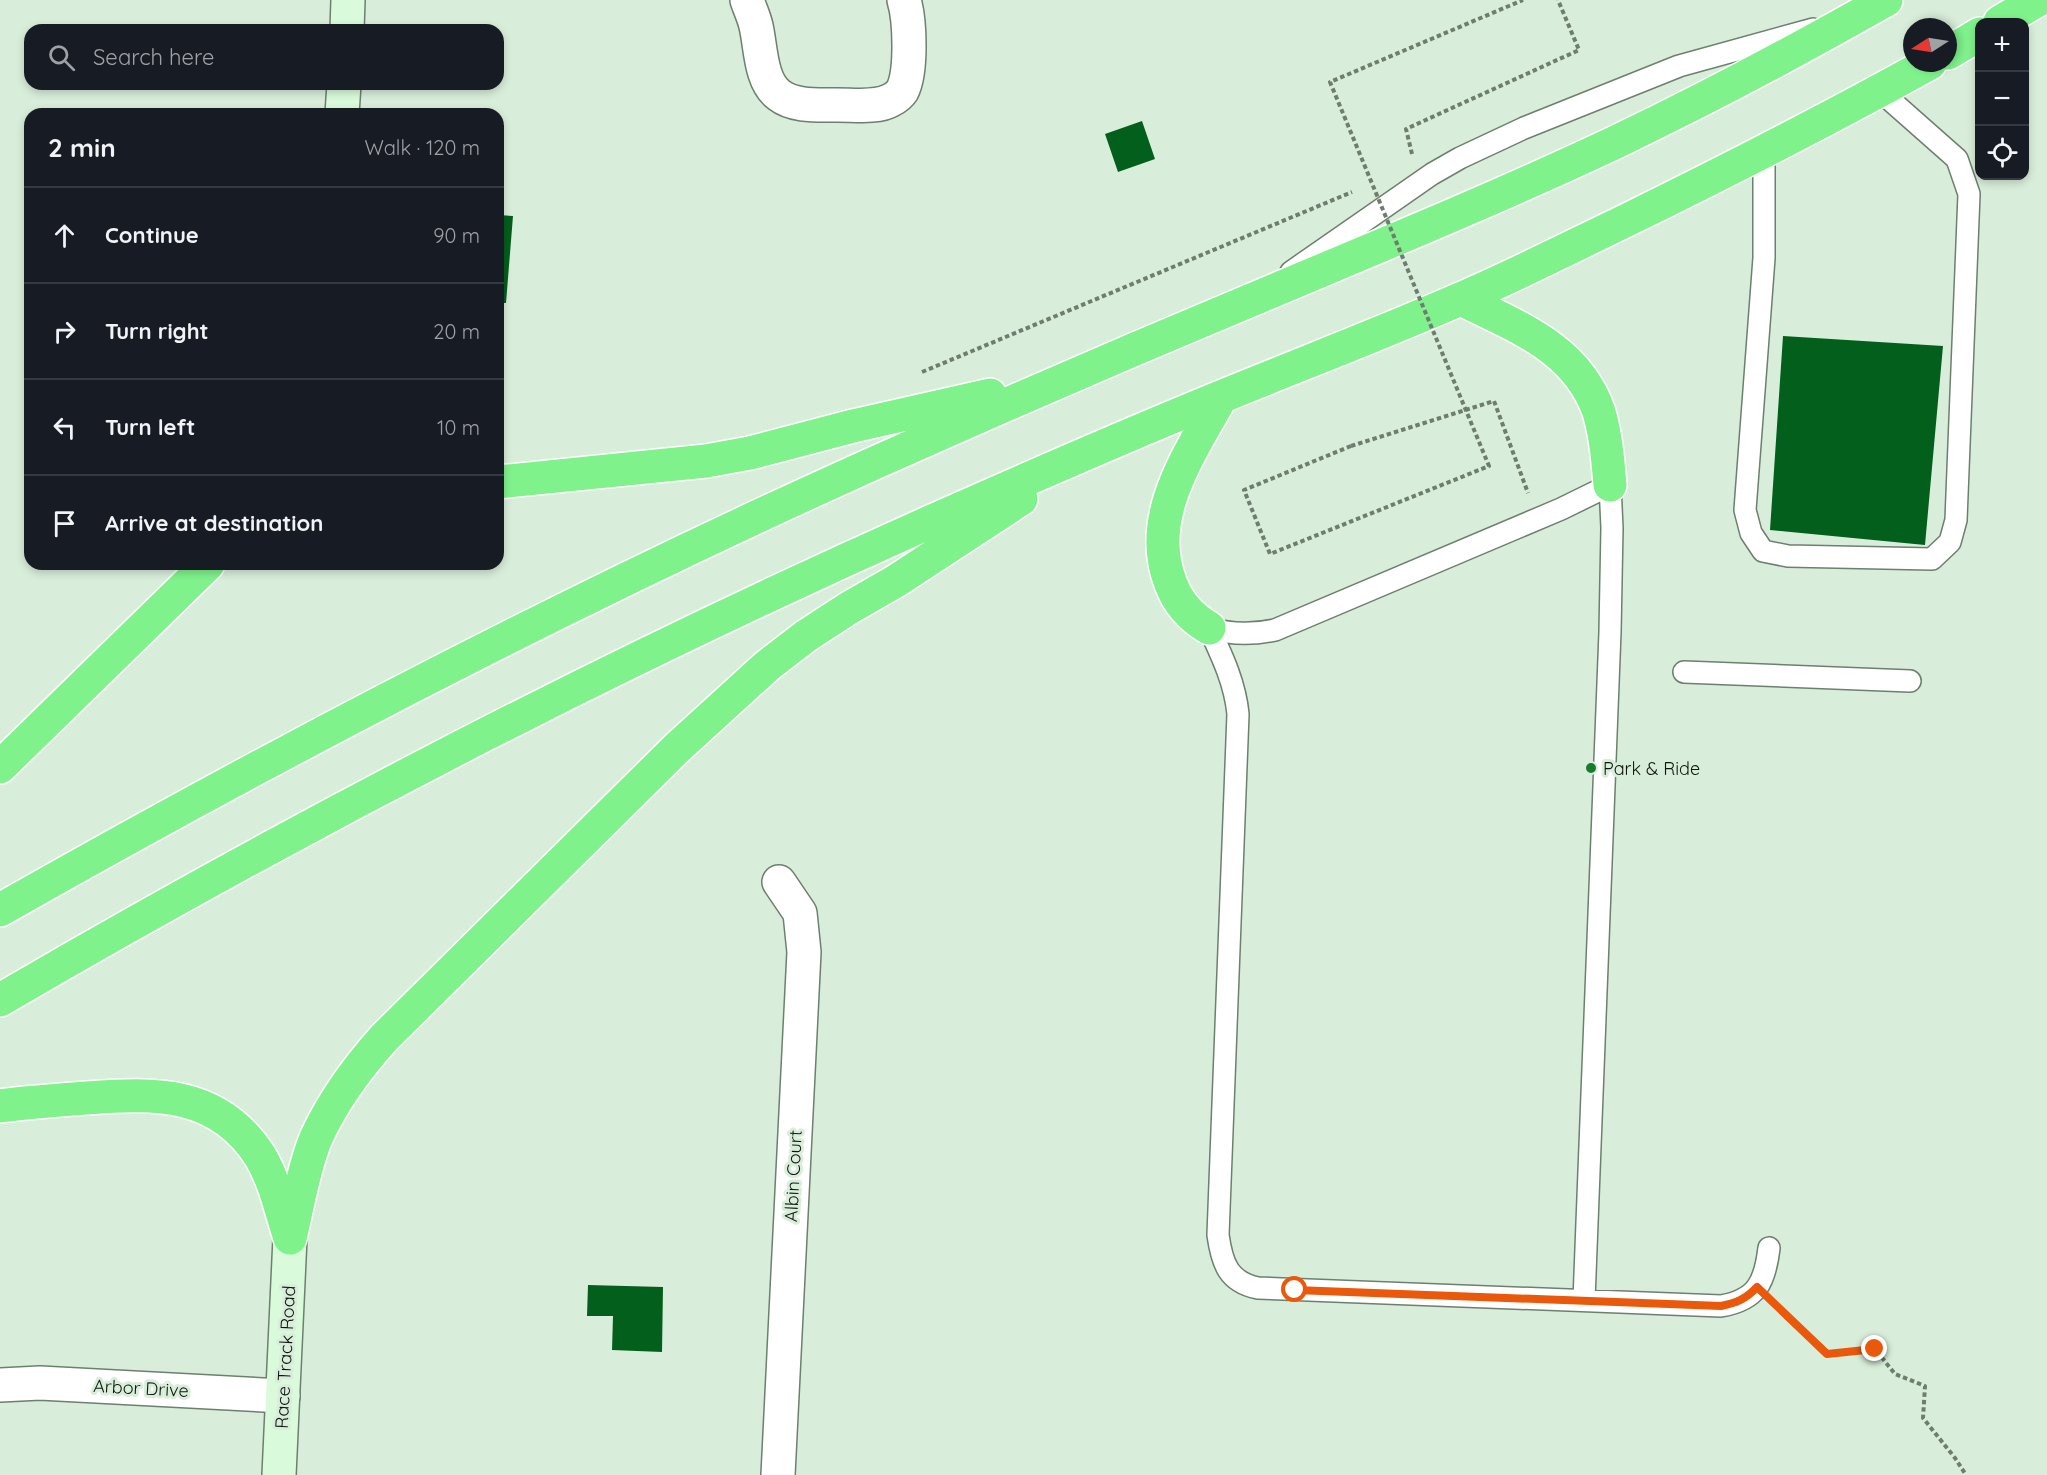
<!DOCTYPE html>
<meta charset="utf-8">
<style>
body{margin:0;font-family:Quicksand,sans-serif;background:#242831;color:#f1f3f6}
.controls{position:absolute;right:18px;top:18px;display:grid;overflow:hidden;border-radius:12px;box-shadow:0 3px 9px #0003}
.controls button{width:54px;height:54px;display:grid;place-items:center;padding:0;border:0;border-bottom:2px solid #363941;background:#171b24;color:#f1f3f6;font:30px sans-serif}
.compass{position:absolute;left:1903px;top:18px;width:54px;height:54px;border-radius:50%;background:#171b24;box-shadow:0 3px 9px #0003;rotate:258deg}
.stop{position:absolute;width:18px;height:18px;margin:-14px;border:4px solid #ea580c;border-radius:50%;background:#fff}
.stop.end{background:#ea580c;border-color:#fff;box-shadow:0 2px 6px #0008}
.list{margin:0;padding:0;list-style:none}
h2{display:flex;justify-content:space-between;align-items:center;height:78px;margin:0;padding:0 24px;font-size:26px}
h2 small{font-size:20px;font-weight:400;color:#9ea1a6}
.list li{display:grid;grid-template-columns:39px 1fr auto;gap:18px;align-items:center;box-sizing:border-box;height:96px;padding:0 24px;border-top:2px solid #363941}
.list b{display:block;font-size:22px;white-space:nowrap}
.list em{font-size:20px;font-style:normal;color:#9ea1a6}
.icon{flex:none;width:33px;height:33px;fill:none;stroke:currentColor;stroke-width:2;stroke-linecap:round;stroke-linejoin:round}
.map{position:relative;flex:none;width:2047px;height:1475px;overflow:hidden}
.search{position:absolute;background:#171b24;box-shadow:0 3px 9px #0003;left:24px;top:24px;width:480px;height:66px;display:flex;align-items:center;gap:15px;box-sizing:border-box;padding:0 21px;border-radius:18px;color:#9ea1a6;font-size:22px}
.panel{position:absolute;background:#171b24;box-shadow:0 3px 9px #0003;left:24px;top:108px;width:480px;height:462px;border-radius:18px}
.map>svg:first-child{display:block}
</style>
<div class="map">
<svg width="2047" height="1475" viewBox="0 0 2047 1475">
<rect width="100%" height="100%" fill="#d9eeda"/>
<!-- building -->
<path fill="#035f1c" d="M1142,121L1155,159L1118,172L1105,134Z
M498,215L513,216L506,303H498Z
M1783,336L1943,346L1925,545L1770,530Z
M588,1285L663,1287L662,1352L612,1350L613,1316H587Z"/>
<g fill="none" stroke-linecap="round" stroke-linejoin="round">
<!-- lane casing -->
<g stroke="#6d7f6e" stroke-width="24">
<path id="lane" d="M1764,153V258L1745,510L1751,533L1763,551L1788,556L1932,559L1950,542L1956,520L1969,194L1957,159L1880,91
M1291,272L1432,174L1460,158L1524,128L1679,66L1813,29
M1209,628C1232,635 1252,635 1275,630L1561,509L1610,485L1612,528L1610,632L1584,1300
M1209,628C1222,656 1235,683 1238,714L1218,1235C1222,1263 1228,1282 1258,1288L1721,1306C1757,1300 1765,1282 1769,1248
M1684,672L1910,681"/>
</g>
<!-- street casing -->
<g stroke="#6d7f6e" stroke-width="36">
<path id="street" d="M747,0C750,9 754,17 756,26C761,47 760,81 779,95C793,106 815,105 832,105C850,104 876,109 891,100C895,98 900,94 902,91C912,72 910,20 904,0
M0,1385L40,1383L283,1396
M778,1475L804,952L800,913L779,882"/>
</g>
<!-- secondary casing -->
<g stroke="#6d7f6e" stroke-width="36">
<path id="secondary" d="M347,30L348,0
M342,114L344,84
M279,1475L290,1238"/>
</g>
<!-- highway casing -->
<g stroke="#fff" stroke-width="36">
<path id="highway" d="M2000,22L2038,0
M1948,53L1980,34
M1461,299C1517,327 1577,348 1599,412C1606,436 1608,461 1610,485
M498,482L706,461L750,453L853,426L990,395
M1209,628C1192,618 1178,603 1171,584C1144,517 1190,454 1221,397
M0,767L208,564
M0,910C308,735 624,572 949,430C1048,386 1148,343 1249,301C1372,249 1495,199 1616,142C1708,98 1798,50 1886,0
M0,1000C298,826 605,667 921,526C1022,481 1125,436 1228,394C1304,363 1382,333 1458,300C1514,276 1569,248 1623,222C1727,171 1829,119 1930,63
M0,1106C29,1102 58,1100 87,1098C156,1093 218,1091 260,1156C275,1181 281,1211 290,1238
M290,1238C298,1205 303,1170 316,1138C333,1101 357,1068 384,1038L677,748L767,666L806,636L849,608L896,581L1021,499"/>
</g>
<!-- path -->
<path stroke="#6f7d70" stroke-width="4" stroke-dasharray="4.5 3" stroke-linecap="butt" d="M1412,154L1406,129L1579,50L1558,0
M922,372L1352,192
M1351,446L1494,401L1528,493
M1777,1307L1827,1354L1875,1349L1895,1374L1925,1386L1923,1418L1955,1458L1966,1475"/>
<!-- lane -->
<use href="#lane" stroke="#fff" stroke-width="21"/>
<!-- street -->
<use href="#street" stroke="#fff" stroke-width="33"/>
<!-- secondary -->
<use href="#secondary" stroke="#d9fbdc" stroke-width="33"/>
<!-- highway -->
<use href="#highway" stroke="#80f28c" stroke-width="33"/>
<!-- path-bridge -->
<path stroke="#6f7d70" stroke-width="4" stroke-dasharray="4.5 3" stroke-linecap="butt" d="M1351,446L1244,490L1270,554L1489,466L1330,82L1523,0"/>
</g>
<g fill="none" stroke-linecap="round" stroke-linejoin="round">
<!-- route -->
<path stroke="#ea580c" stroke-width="8" d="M1295,1290L1721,1306C1736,1303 1746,1299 1757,1287L1827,1354L1875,1349"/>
</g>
<!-- markers -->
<circle fill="#187b2e" stroke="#d9eeda" stroke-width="2" cx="1591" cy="768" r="6"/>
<g text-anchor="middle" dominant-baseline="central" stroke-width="6" stroke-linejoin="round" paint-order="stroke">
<!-- poi labels -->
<g font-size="18" fill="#0e150e" stroke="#d9eeda" text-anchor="start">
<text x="1603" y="768">Park &amp; Ride</text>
</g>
<!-- street labels -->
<g font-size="18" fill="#0e150e" stroke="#d9eeda">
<text transform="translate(793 1176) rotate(-87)">Albin Court</text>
<text transform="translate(285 1357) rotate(-87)">Race Track Road</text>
<text transform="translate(141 1388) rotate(3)">Arbor Drive</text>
</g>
</g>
</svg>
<div class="controls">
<button>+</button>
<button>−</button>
<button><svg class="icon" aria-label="locate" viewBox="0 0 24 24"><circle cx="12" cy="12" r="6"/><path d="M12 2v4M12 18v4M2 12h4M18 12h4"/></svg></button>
</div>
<svg class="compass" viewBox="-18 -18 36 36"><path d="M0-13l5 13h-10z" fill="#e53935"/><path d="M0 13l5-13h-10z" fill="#9ea1a6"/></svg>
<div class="stop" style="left:1295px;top:1290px"></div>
<div class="stop end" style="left:1875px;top:1349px"></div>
<div class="search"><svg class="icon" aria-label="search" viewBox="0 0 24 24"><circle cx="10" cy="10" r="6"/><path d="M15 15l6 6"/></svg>Search here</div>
<section class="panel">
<h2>2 min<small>Walk · 120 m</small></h2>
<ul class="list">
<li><svg class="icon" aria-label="ahead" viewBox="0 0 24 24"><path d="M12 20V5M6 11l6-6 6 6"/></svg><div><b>Continue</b></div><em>90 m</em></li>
<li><svg class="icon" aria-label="right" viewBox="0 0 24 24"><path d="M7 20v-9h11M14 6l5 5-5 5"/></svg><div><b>Turn right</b></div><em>20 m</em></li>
<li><svg class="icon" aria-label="left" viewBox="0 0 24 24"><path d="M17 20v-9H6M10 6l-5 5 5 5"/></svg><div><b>Turn left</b></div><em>10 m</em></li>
<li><svg class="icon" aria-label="arrive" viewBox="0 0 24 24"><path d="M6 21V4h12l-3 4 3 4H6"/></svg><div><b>Arrive at destination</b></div></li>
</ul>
</section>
</div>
